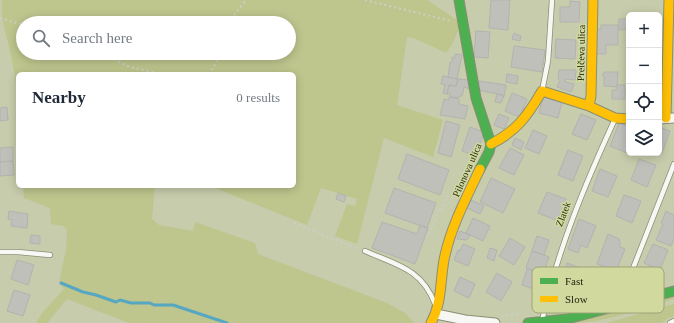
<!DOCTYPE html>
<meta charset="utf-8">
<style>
body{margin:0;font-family:Georgia,serif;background:#f6f6f7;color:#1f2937}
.controls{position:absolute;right:12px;top:12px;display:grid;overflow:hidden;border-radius:6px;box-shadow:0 2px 10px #0003}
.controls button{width:36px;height:36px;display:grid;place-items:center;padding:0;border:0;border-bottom:1px solid #e0e1e3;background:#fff;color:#1f2937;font:20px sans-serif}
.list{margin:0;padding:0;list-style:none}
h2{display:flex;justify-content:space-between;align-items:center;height:52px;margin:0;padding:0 16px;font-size:17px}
h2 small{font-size:13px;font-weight:400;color:#747a83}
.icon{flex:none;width:22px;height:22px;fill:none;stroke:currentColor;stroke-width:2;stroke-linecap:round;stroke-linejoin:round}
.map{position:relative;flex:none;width:674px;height:323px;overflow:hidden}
.search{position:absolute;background:#fff;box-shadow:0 2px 10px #0003;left:16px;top:16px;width:280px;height:44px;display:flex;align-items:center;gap:10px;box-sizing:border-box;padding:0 14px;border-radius:22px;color:#747a83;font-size:15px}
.panel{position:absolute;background:#fff;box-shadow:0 2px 10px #0003;left:16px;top:72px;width:280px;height:116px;border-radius:6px}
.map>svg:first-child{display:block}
</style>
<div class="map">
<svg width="674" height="323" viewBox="0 0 674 323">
<rect width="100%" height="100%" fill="#c7ccac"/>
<!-- green -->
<path fill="#bec58d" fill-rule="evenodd" d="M2,0H427L460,22C459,30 452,47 446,53L414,38L407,37L397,105L443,120L433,157L384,138L357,244L335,236L347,204L355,206L357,199L321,188L307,225L210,186H294V74H18V101C16,86 14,70 11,55C7,34 0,22 2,0ZM23,23H289V53H23Z
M23,186H155L152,219L159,225L193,231L195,222L255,243L258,254L387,303L405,313L414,323H129L67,299L47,323H36L42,313L64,289L59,283L66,250L67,230L63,226L51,224L50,208L24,198Z
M674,296V299C642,308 606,323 572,323L625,310Z
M674,304V316L668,318L662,323H607Z"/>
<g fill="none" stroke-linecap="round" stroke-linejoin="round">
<!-- stream -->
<path stroke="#56a7c2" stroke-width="3" d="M61,283L83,292L96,295L116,302L120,300L131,303H150L154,305H173L227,323"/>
</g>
<!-- building -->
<path fill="#c0c0bb" stroke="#b3b3af" d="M491,0H510L508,30L489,28Z
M570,1L580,2L579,22H560V7H570Z
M619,19H627V29L619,30Z
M601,25H618V45H606V54H595L596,29H601Z
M476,31L490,32L488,58L474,57Z
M514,33L521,36L520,41L512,39Z
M556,39L576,40L575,59L555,58Z
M514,46L545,50L542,72L511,67Z
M455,54L462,55L457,79L448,77L450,62H452V57L455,58Z
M559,70H576L575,80L565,79V82L574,84L571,92L557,87L560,80L558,79Z
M605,72H618L617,87L604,86V76H603V73H604Z
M507,74L518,76L517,84L506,82Z
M443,76L458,79L456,86L449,85L447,94L443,93L445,85L441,84Z
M458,79L470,80V89L464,87L462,96H459V98L450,97V94H447L449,85L456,86Z
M479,81L506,85L504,96H502V95L478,90Z
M617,85H625V99H612V90H616Z
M512,93L527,99L520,117L505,111Z
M497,94L502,95V96H504L501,103L495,102Z
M449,97L459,99V104L468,106L465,119L440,115L444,99L449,100Z
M543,97L562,102L558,118L539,113Z
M7,107L8,120L0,121V108Z
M499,114L509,118L504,129L494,125Z
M581,114L596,120L587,140L572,134Z
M446,121L460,125L451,157L438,153Z
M619,123L629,127V148L627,153L610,146Z
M470,127L484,132L476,156L462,151Z
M659,127L670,131L662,153L659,152Z
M533,130L547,136L539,154L525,148Z
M515,138L524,142L521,150L512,145Z
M13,147V161L0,162V148Z
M510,148L524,155L514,175L499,168Z
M568,150L583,156L573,181L558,175Z
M407,154L449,170L440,195L398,179Z
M639,159L656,165L647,187L631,180Z
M13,161L14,175L0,176V162Z
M600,169L617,176L608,197L592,191Z
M491,178L515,189L503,213L480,202Z
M394,188L436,203L427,228L385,213Z
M547,192L566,199L558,221L538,213Z
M338,193L346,196L344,202L336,199Z
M624,195L641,201L632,223L616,216Z
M471,200L484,206L480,214L467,208Z
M9,211L28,214L27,228L11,226L12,220L8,219Z
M666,211L674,215V239L671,246L656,240L663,224L661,223Z
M473,218L490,226L483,241L466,233Z
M579,219L596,226L587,248L581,245L578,253L568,249Z
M382,222L417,234L420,225L428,228L415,264L372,248Z
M460,231L470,235L467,240L457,239Z
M608,234L619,239L620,243V247L625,249L616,271L597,264Z
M31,235L40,236V244L30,243Z
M537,236L549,240L544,255L532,251Z
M510,238L525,247L514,265L499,256Z
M463,244L475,249L468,266L454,260L458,250L460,251Z
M653,244L668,250L660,270L644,263Z
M490,248L497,250L494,261L487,258Z
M532,251L549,257L543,274L526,268Z
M17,260L34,265L28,285L11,279Z
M567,263L588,271L585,282L580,280L576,292L559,287Z
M527,269L545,275L539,291L522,285Z
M497,273L512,282L501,301L486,292Z
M460,277L475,284L469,298L454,291Z
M14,290L30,295L23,316L7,311Z"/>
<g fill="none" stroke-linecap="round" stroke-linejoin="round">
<!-- lane casing -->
<g stroke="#8a8e75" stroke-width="6">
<path id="lane" d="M542,91L548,61L552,0
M365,251C397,265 422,269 435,304
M0,252H18L50,255
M619,304L674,164
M542,321C557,251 585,184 615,119
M670,323L674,321"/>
</g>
<!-- street casing -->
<g stroke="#8a8e75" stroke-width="11">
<path id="street" d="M659,119L674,118
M436,314L465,320L495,323"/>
</g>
<!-- fast casing -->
<g stroke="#8a8e75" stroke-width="11">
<path id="fast" d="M459,0L476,98L491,144L489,152L480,169
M528,323L567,319L674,291"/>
</g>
<!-- slow casing -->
<g stroke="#8a8e75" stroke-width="11">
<path id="slow" d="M589,106L591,96L593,0
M666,118L669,0
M491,144C517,131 528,115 542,91L589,106L615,118L629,119
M431,323C442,303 440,282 444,260C450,229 466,198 480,169"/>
</g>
<!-- path -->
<path stroke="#cdcfc5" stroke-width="2" stroke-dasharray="2 3" stroke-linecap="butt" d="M365,0L451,21
M0,18L23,25
M228,23L246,0
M100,53L130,67L162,74
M208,74C213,68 219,61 217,53
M294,223L358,249
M426,236L428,237L439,209L442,210L447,196L456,199
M501,316L521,314"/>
<!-- lane -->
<use href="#lane" stroke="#f7f7f3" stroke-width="4.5"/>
<!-- street -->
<use href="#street" stroke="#f7f7f3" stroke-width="9"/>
<!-- fast -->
<use href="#fast" stroke="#4caf50" stroke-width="9"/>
<!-- slow -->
<use href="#slow" stroke="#ffc107" stroke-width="9"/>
</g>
<g text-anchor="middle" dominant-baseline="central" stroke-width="3" stroke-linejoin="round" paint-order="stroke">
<!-- street labels -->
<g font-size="10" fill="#242710" stroke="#d1d99f">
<text transform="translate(581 53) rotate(-89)">Prelčeva ulica</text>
<text transform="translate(467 170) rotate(-66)">Pilonova ulica</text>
<text transform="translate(563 214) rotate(-69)">Zlatek</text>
</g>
</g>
<!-- legend -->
<rect x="532" y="267" width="132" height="46" rx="6" fill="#d1d99f" stroke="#9da474" stroke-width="1"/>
<rect x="540" y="278" width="18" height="6" fill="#4caf50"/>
<rect x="540" y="296" width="18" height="6" fill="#ffc107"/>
<g font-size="11" fill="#242710">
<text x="565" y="285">Fast</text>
<text x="565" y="303">Slow</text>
</g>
</svg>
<div class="controls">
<button>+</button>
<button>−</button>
<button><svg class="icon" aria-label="locate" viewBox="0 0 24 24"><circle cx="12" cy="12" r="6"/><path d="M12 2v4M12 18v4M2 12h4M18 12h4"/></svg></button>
<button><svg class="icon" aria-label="layers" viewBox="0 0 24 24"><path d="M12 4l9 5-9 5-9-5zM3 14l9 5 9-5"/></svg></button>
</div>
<div class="search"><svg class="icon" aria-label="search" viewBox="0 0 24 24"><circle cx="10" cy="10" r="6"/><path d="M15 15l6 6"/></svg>Search here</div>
<section class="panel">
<h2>Nearby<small>0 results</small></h2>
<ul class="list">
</ul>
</section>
</div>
